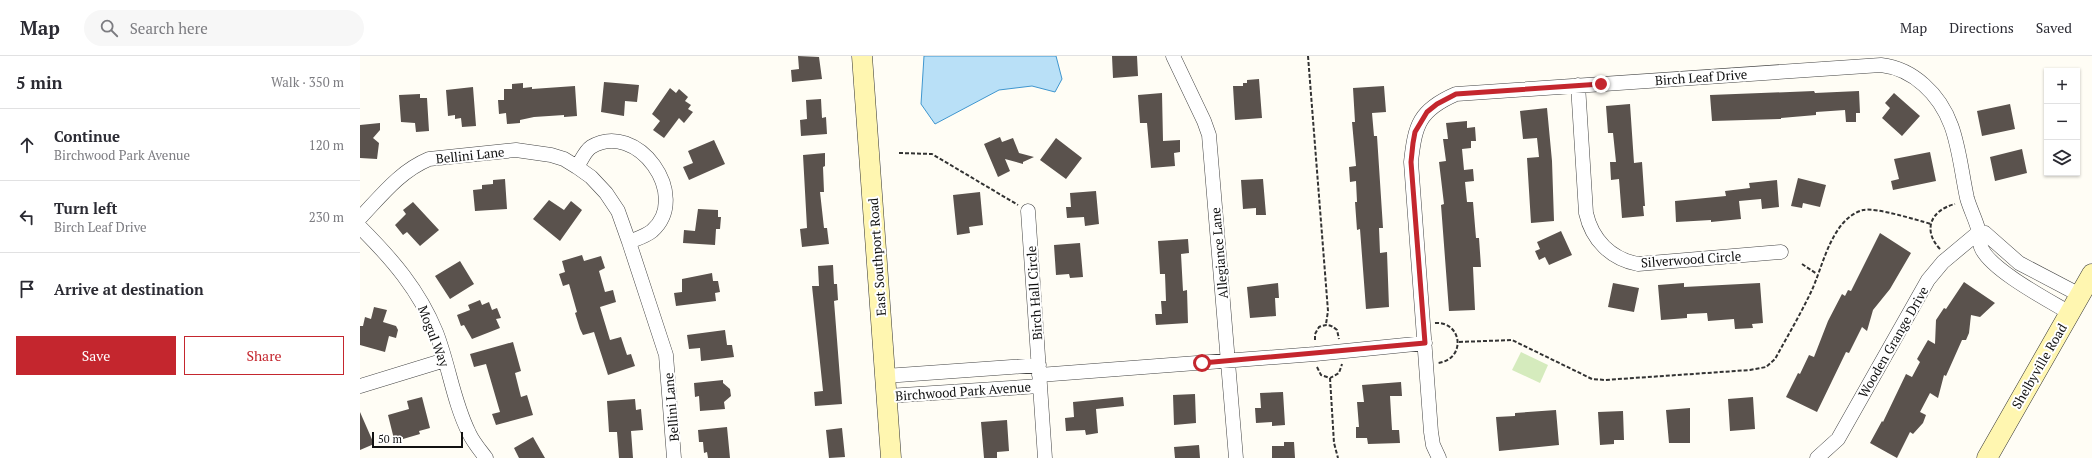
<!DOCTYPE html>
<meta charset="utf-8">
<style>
body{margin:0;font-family:"PT Serif",serif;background:#f7f7f7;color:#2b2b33}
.controls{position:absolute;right:12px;top:12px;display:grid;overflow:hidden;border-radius:0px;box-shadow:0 1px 3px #0004}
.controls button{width:36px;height:36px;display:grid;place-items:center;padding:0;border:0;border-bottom:1px solid #e1e1e2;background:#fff;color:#2b2b33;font:20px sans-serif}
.scale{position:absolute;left:12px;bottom:10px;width:91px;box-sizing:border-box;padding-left:4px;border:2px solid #111;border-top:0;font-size:11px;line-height:14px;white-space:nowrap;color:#111;-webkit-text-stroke:3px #fff;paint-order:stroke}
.stop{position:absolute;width:12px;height:12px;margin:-9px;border:3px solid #c4262e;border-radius:50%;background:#fff}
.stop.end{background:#c4262e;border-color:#fff;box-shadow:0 1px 4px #0008}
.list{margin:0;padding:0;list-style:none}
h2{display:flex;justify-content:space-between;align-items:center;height:52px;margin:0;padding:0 16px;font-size:17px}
h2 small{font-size:13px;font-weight:400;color:#7c7c81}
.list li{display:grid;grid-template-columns:26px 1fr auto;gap:12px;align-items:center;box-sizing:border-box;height:72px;padding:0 16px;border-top:1px solid #e1e1e2}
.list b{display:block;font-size:15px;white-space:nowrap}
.list p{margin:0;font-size:13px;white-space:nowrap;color:#7c7c81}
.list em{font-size:13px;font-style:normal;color:#7c7c81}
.actions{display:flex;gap:8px;padding:12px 16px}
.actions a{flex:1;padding:9px 0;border:1px solid #c4262e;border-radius:0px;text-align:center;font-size:14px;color:#c4262e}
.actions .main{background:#c4262e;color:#fff}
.icon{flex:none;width:22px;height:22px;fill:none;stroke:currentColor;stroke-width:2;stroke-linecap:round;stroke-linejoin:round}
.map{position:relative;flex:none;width:1732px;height:402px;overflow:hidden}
header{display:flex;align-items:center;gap:24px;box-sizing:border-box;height:56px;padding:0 20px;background:#fff;border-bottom:1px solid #e1e1e2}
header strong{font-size:19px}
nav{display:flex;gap:22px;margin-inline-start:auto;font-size:14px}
.search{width:280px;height:36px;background:#f7f7f7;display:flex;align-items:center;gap:10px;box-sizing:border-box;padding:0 14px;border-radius:22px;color:#7c7c81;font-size:15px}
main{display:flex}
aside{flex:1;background:#fff}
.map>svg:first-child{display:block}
</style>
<header>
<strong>Map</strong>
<div class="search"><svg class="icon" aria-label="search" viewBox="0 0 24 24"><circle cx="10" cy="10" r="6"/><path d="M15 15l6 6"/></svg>Search here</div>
<nav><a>Map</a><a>Directions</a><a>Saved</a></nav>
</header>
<main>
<aside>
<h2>5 min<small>Walk · 350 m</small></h2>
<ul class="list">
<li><svg class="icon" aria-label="ahead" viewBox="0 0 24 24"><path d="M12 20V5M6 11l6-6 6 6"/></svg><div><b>Continue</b><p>Birchwood Park Avenue</p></div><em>120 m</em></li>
<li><svg class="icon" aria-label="left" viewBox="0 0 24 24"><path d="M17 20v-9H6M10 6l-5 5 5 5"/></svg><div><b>Turn left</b><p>Birch Leaf Drive</p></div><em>230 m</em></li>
<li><svg class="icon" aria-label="arrive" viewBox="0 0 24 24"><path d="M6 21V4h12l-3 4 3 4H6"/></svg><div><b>Arrive at destination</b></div></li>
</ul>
<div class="actions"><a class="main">Save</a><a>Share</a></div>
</aside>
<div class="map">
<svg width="1732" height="402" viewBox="0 0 1732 402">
<rect width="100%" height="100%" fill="#fffdf5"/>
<!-- green -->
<path fill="#d5ebbd" d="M1161,296L1188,309L1180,327L1152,314Z"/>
<!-- water -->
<path fill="#b9e0f7" stroke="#3f96cf" d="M564,0H696L702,23L695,36L672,30L639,34L575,68L561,48Z"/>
<!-- building -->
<path fill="#5a524d" d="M438,0L459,1L462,23L432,26L431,14L439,13Z
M752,0H777L778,20L753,22Z
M899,23L902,62L875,64L873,30H883V27H887V24Z
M244,26L279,29L277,46L265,45L264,60L241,56Z
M163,27V32L172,31V33L215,30L217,60L204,61V59L174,61L160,64V67L147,68L146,57L139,58L138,44H144V33H152V28Z
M1024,30L1026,56L1012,57L1014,80H1017L1023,172H1019L1020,197L1027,196L1029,251L1006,253L1000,173L997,174L995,146H997L996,125L990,126L989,111L996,110L992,66H995L993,32Z
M113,31L116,70L102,71L101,62L95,63V59L88,60L86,34Z
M310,32L316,37L319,33L328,41L325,45L331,49L328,53L333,56L324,67L319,62L304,82L293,74L300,65L292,58Z
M1454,35L1455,37L1499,35L1500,57H1496V66H1486L1485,54L1456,56V59L1421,62V63L1352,65L1350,39Z
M802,37L803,85L820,84V96L814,97L815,110L791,112L787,67H780L778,39Z
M1534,37L1560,60L1542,80L1522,62L1530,52L1525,47Z
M60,38V42H67L69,75L56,76L55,67L41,66L39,39Z
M461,43L462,62L466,61L467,78L441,80L440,64L447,63L446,44Z
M1270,48L1274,107L1282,106L1285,150H1283L1284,160L1262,162L1259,123L1251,124L1250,106H1256L1253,77H1248L1246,50Z
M1650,48L1655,73L1622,80L1617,55Z
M1187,52L1192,105L1194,165L1171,167L1167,102L1179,101L1177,82L1163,83L1160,55Z
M1107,65V72L1115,71L1116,85H1111V92L1102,93L1104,114L1113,113L1114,125L1105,126L1107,146H1113L1116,182H1119L1121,211H1113L1115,254L1089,255L1081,149L1084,148L1079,106L1086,105L1083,83H1088L1086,67Z
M20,67V74L13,82L19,87L17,103L0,102V69Z
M640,81L642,86L653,82L659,97L674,101L663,106V108L645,103L650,115L638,121L624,88Z
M696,82L722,102L706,123L680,104Z
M354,84L365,108L329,124L323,111L333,107L328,95Z
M1662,93L1667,117L1635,125L1630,101Z
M1570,96L1576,125L1533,134L1531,125L1539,123L1534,103Z
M465,97V110L463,111L464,136H460L464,172H467L469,188L442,191L440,173L447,172L443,99Z
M1438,122L1466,129L1460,151L1443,147L1442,152L1431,150Z
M145,123L147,153L115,155L113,134L122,133V129L133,128V124Z
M903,123L906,159H896V152L883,153L881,124Z
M1417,124L1419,151L1402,153L1401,143L1379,145L1381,163L1351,166V164L1316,166L1315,145L1366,140L1365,135L1390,132L1389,127Z
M736,135L739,168L725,170L724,161L707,162L706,151H711L710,137Z
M620,136L623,169L609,171L610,177L597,179L593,139Z
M189,144L204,154L211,145L222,154L200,185L173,163Z
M53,146L79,174L60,190L47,176L43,179L35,169L46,158L43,154Z
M338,153L358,154V161H361L360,173H356L355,189L323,187L324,174L335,175Z
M1201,175L1212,199L1189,209L1185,201L1179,204L1175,195L1180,193L1177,186Z
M1520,177L1551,197L1530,233L1513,254L1507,275L1502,271L1489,297L1486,296L1457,356L1426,341L1438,317L1440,318L1449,299L1454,301L1468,265L1482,238L1485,240L1488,234L1491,235Z
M828,183L829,197L821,198L823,235L827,234L828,267L796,269L795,258H802L801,245H806L805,218H800L798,185Z
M720,187L723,221L710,222L709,218L696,219L694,189Z
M222,199L224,205L241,200L245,212L239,215L245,236L253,234L256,246L240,251L250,284L261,281L267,299L271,298L275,310L248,319L234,276L223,279L220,273L215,257L217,256L209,228L203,230L199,218L205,216L202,205Z
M100,205L114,228L90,243L75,220Z
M473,209L474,228H477L478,244L474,245L482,348L455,350L454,336L463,335L452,230H459L458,210Z
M352,217L353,225H358L360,236L355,237L356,245L316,250L314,237L322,236V223Z
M1604,226L1635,247L1620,261L1611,259L1609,277L1606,284H1602L1586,320L1584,319L1578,342L1570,337L1560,356L1566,359L1563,367L1553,378L1550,376L1537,402L1510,387L1522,365L1523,366L1546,318L1552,321L1560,306L1557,303L1568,284L1575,288L1576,264L1584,252L1586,253Z
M918,227L919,242H915L916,260L890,262L887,231Z
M1253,227L1279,232L1274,256L1248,251Z
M1324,227V231L1400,227L1403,267L1392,268L1393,272L1375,273L1374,263L1348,265L1347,257L1327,258V262L1301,264L1298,229Z
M120,244L122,249L129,246L132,254L137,252L141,262L136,263L140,272L112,283L104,269L101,270L97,259L110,254L108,249Z
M14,251L27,254L23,266L36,270L38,274L36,282L29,280L25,296L0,289V270H3L5,261L11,263Z
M365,274L367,289H372L374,301L341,305L340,292L329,293L327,279Z
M153,286L161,315L155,317L161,341L167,339L173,359L136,369L132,358L140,356L126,308L114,311L110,298Z
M363,324V327L370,333L371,340L364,346L365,353L340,355L339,340L335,341L334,327Z
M1041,326L1042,340H1030L1032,374H1039L1040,387L1008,388L1007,382H996V371H999L997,346H1004L1002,329Z
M923,336L925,369L912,370V366L896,367L895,352H901L900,337Z
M835,338L836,367L814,369L813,339Z
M62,341L70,372L59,375L60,378L43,383V381L34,383L28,359L49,353L47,345Z
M763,341L764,350L736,353L738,377L726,379L725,374L706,375L705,362L714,361L713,346Z
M1393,341L1395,373L1370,375L1368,343Z
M275,343L276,354L281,353L283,374L271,375L273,402H259L257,376H249L247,345Z
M1330,352V387H1309L1306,354Z
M1196,354L1199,389L1139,395L1136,361L1155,360V357Z
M1263,355L1264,384H1254V388L1240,389L1238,356Z
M0,356L14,388L0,394Z
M647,364L649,395L637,396V402H624L621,366Z
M367,371L370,402H348L347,396L344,397L343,386H339L338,374Z
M482,372L485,401L469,402L466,374Z
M173,381L185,402H159L154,392Z
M924,386H934L935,402H912V390H924Z
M839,389L840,402H815L814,391Z"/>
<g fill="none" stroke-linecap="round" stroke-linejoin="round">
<!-- street casing -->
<g stroke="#444" stroke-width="15">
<path id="street" d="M813,0L844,65L849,79L876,402
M1218,29L1226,157C1232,184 1251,203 1278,208L1421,196
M217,111C221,105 225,95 231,91C277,63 332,140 292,175C286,180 276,183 269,186
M668,155L685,402
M0,162C21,140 40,115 69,103L156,94L191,99L204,103L217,111L231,121L246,137L258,155L269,186L306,299L314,402
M0,171C32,203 59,234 76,276C89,309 93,345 109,377C113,386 120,394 126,402
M1619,176L1625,177L1659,207L1720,239
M679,319L955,298L1065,287
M525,320L679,309
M0,330L85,304
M527,340L680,330
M1079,402L1073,389L1071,376L1051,106C1055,69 1059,54 1096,38L1521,9C1538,11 1552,18 1564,29C1598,59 1598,100 1607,142C1610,153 1616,164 1619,176C1620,181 1619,187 1621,191C1629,213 1688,244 1710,257
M1457,402L1478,383L1568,224L1583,206L1619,176"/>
</g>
<!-- secondary casing -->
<g stroke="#333" stroke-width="21">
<path id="secondary" d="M502,0L531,402
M1627,402L1732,218"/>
</g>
<!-- path -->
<path stroke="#333" stroke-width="2" stroke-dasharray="4 2" stroke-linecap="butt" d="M948,0L968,255L966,268
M539,97L572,98L658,149
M1580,193C1562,174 1571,154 1595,148
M1442,208L1457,218
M1075,267C1102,265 1107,303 1078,307
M955,284V278L959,271C967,268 970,268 977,274L979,283
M1099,286L1152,284L1232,323L1245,324L1390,314L1406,311L1415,303C1427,281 1440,259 1451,236C1463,211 1471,163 1503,154C1515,151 1557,164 1571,168
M957,311L961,319L970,322L979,317L982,308
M970,322L974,387L978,402"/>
<!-- street -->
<use href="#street" stroke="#fff" stroke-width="14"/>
<!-- secondary -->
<use href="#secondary" stroke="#fff6b0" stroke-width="20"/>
</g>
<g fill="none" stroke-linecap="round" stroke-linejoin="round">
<!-- route -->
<path stroke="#c4262e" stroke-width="5" d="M842,307L1065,287L1051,106L1053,87L1055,76L1067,56L1077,48L1096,38L1241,28"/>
</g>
<g text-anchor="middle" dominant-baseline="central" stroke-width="4" stroke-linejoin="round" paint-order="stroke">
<!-- street labels -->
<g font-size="13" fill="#111" stroke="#fff">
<text transform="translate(1341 21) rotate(-4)">Birch Leaf Drive</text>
<text transform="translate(110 99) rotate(-6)">Bellini Lane</text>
<text transform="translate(859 197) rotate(-95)">Allegiance Lane</text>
<text transform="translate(517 201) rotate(-94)">East Southport Road</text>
<text transform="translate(1331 203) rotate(-4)">Silverwood Circle</text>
<text transform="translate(674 237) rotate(-94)">Birch Hall Circle</text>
<text transform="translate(74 280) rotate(69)">Mogul Way</text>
<text transform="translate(1533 286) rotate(-60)">Wooden Grange Drive</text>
<text transform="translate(1679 310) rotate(-60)">Shelbyville Road</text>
<text transform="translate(603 335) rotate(-4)">Birchwood Park Avenue</text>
<text transform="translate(311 351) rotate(-95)">Bellini Lane</text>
</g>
</g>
</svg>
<div class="controls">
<button>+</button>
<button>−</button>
<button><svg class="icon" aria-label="layers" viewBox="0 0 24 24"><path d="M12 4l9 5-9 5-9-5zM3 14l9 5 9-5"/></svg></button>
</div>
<div class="scale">50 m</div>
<div class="stop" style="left:842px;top:307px"></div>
<div class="stop end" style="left:1241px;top:28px"></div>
</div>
</main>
